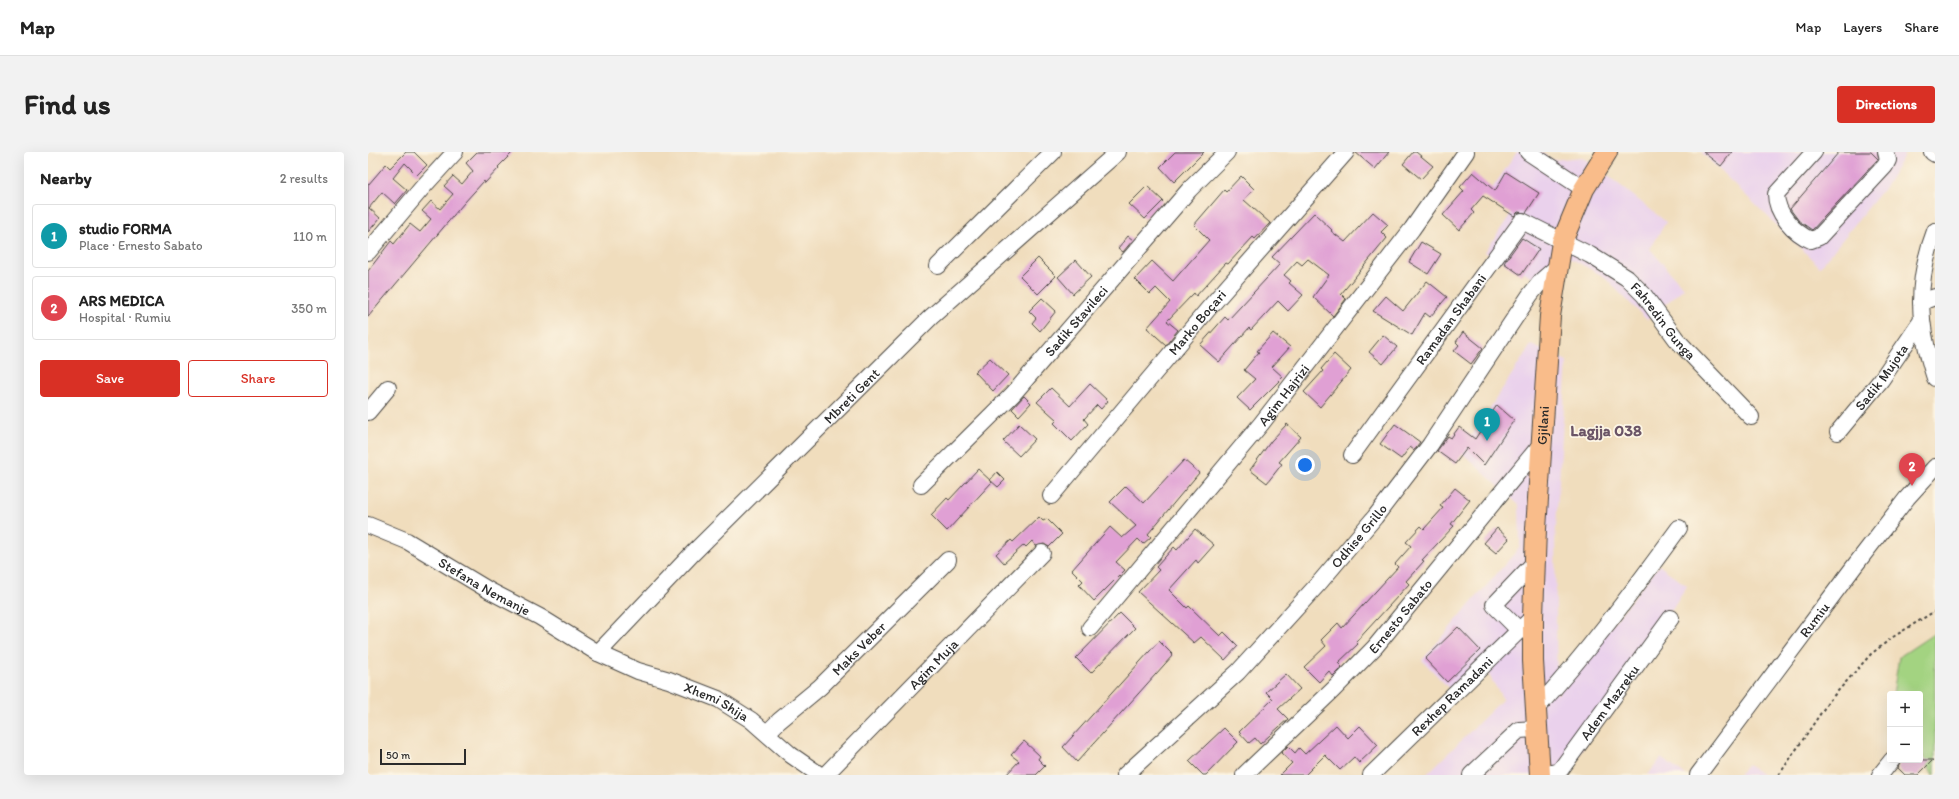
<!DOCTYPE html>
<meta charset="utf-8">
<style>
body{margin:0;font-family:Itim,sans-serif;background:#f2f2f2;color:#222}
.controls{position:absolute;right:12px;bottom:12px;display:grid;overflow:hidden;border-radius:4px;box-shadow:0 4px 16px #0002}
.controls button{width:36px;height:36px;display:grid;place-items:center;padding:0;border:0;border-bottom:1px solid #e0e0e0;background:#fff;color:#222;font:20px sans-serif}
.scale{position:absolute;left:12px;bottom:10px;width:86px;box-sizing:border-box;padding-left:4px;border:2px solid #2b2b2b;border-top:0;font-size:11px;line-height:14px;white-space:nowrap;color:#2b2b2b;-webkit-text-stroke:3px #fcf5e5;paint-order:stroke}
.you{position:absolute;left:937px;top:313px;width:14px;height:14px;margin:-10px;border:3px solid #fff;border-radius:50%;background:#1a73e8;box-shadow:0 0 0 6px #1a73e833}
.badge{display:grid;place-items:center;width:26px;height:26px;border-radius:50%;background:#d93025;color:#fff;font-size:13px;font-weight:700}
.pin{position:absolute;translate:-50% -33px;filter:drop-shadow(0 1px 2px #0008)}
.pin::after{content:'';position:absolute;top:21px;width:14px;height:12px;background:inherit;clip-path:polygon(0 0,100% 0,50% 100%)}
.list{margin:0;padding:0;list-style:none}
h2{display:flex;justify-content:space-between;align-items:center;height:52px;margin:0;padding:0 16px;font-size:17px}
h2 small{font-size:13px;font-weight:400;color:#767676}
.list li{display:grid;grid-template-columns:26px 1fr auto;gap:12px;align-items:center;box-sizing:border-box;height:64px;margin:0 8px 8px;padding:0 8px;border:1px solid #e0e0e0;border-radius:4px}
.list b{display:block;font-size:15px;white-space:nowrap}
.list p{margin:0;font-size:13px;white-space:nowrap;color:#767676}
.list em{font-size:13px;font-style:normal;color:#767676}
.actions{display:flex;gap:8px;padding:12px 16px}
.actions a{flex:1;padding:9px 0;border:1px solid #d93025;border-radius:4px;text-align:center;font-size:14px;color:#d93025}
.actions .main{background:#d93025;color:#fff}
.map{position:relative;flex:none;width:1567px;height:623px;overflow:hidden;border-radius:4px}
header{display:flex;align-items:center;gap:24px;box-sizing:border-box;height:56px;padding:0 20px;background:#fff;border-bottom:1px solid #e0e0e0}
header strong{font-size:19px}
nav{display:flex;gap:22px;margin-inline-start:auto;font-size:14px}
.intro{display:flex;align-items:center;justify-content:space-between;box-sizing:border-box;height:96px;padding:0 24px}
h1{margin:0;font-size:28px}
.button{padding:10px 18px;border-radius:4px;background:#d93025;color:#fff;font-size:14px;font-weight:700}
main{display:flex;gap:24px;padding:0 24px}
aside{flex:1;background:#fff;border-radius:4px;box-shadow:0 4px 16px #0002}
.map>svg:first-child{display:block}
</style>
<header>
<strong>Map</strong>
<nav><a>Map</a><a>Layers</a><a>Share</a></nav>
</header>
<div class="intro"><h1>Find us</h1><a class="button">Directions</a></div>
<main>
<aside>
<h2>Nearby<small>2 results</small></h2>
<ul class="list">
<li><span class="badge" style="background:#0f9aa8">1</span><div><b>studio FORMA</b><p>Place · Ernesto Sabato</p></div><em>110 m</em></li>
<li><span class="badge" style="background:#e0444e">2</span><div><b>ARS MEDICA</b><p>Hospital · Rumiu</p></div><em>350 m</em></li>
</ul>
<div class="actions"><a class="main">Save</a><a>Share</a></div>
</aside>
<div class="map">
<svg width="1567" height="623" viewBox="0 0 1567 623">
<rect width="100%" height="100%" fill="#fcf5e5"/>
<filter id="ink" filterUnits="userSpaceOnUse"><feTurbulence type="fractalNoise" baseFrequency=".025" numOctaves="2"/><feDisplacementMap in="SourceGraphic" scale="8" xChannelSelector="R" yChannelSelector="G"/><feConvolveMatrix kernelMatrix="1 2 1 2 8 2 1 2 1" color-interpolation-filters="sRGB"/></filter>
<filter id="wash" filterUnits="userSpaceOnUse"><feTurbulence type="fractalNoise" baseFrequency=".012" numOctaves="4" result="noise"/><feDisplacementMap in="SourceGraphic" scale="16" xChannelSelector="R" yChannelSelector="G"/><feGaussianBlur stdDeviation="0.9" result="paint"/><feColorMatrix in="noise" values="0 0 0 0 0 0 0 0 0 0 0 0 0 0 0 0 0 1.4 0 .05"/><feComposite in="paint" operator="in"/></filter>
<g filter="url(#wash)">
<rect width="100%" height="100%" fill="#f0ddbd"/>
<!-- built -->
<path fill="#ead1ec" d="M1149,0H1173L1184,8L1214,5L1243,26L1298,70L1282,97L1316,136L1279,168L1235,124L1198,104L1192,139L1117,100L1147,56L1119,44Z
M1333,0H1538L1518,34L1452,115Z
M1163,193L1199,209L1187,389L1189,543L1291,413L1319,434L1197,623H1058L1135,547L1118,518L1090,546L1054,508L1152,395L1151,353L1093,300Z
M1293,606L1317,623H1280Z
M1379,612L1395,623H1371Z"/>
<!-- green -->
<path fill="#a3d381" stroke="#677f56" d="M1567,481V623H1565L1552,599V542H1525L1531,505Z"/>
<g id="blocks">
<!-- building -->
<path fill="#e0a0d4" d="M38,0H46L59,13L49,23L37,11L25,26L39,38L27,52L14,40L1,56L12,66L0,80V33L18,12L22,16Z
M109,0H145L130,15L131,16L117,31L116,29L96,51L0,165V119L23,89L26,92L42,72L52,80L63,67L54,59L63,49L72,57L85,42L76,34L85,24L94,32L105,19L98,11Z
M807,0H836L806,30L792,15Z
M987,0H1021L1007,17Z
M1045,0H1048L1065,14L1053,27L1035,12Z
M1335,0H1364L1353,14Z
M1471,0H1503L1510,7L1444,78L1431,69L1422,57Z
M1105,20L1127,39L1138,20L1171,41L1158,61L1150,60L1146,64L1115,44L1103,58L1106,61L1091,78L1075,63L1096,39L1092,35Z
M873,24L886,37L876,48L902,71L887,87L885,85L860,112L858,111L828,144L826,141L799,169L810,178L798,193L779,176L802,150L788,136L782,142L767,127L784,109L805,129L841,88L826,73L856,38L858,40Z
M779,34L795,49L777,67L761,52Z
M1005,60L1020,73L1013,80L1019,86L973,142L978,147L965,164L945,145L961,123L940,107L934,113L929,109L916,123L923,129L921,131L935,143L920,159L910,149L883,178L881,176L851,210L832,193L857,165L860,168L912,112L904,105L946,61L964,78L963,79L977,90Z
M760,84L765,88L755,100L750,96Z
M1154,86L1171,97L1153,123L1136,111Z
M1053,90L1073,102L1060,122L1041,110Z
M670,106L688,124L670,142L652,124Z
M708,108L723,125L705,142L690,125Z
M1059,129L1079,145L1062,165L1057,161L1044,183L1005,159L1018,144L1035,159Z
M674,146L688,159L672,179L664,171L668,166L661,159Z
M1095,180L1115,196L1103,212L1086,199L1091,193L1088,190Z
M905,181L922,195L904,215L915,225L882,258L869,246L887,227L876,218L891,200L889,199Z
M1015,183L1029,195L1015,212L1001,200Z
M966,202L983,218L952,255L936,240L955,219L953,217Z
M622,206L640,223L625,239L607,220Z
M722,232L740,249L733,257L729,253L716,267L720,272L704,289L686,271L689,268L669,250L683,236L702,254Z
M656,244L663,251L651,264L644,257Z
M1129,253L1146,268L1116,313L1099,296L1087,312L1069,299L1080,284L1083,286L1091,275L1107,287Z
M651,272L667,287L651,304L635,289Z
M919,272L933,285L911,310L914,312L899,331L882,318L903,289Z
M1027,272L1052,290L1046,298L1042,295L1033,307L1012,292Z
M816,308L831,321L780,382L783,385L775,392L770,387L748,410L757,418L726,449L711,433L715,429L704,418L742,375L754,386L768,374L742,350L758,334L776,351Z
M610,317L624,330L579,379L563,363L579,346L581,348Z
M629,320L637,328L630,335L622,328Z
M1087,336L1102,348L1083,372L1086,374L1054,408L1056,409L1038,429L1041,432L988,490L990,492L970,511L974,515L965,524L961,519L951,530L936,515L958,494L953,488L970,471L974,476L1030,415L1027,412L1043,394L1038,390L1053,374L1056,377L1075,356L1072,354Z
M671,365L675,369L679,367L694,382L681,395L676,392L668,394L664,389L658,395L656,393L636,411L628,402L643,388L645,390Z
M1129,376L1141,387L1128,401L1116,391Z
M827,377L846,393L830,411L828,408L801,438L819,456L821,454L852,484L856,480L870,494L857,508L833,485L826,491L770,440L791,418L788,415L806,395L809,398Z
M752,461L767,476L723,521L708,506Z
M1090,475L1112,498L1079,530L1057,507Z
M791,489L805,503L709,610L695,595Z
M918,522L932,537L910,557L920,567L892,592L887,586L881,591L871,580L905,547L898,540Z
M968,573L980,586L992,574L1010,593L991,611L986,605L972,618L957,603L937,623H912L924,611L913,601L920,594L927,601L931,596L937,602Z
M856,576L870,590L838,623H835L821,609Z
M656,589L672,604L670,607L677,614L668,623H638L651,609L643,603Z
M1533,608H1565L1550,623H1537L1530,616Z"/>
</g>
</g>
<g filter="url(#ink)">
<use href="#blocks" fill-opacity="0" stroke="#494641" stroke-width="1"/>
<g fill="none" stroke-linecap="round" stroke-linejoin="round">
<!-- minor casing -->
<g stroke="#494641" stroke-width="18">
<g id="minor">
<path d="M1160,0L1216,37"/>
<path d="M1446,0L1408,42C1408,61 1426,81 1443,88L1451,85L1517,14L1520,8L1518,0"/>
<path d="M1564,0L1567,2"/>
<path d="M1567,79C1547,131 1550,174 1567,226"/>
<path d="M0,100L54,36L87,0"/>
<path d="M570,114L685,0"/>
<path d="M1553,150L1567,145"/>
<path d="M0,260L20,236"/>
<path id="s1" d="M1470,280L1513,228L1554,168"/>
<path id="s2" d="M984,303L1154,69L1222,103L1259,126L1276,143L1309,188L1383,265"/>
<path id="s3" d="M553,333L645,242L821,38L859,0"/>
<path id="s4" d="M683,344L841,156L978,0"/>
<path id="s5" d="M0,373L39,389L122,439L172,465L230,501L270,519L301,528L350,547L383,568L423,603L452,623"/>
<path id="s6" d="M722,476L893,272L1044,77L1098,0"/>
<path d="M1151,478L1126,453L1166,411"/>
<path id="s7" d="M230,501L325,401L563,165L750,0"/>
<path d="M1167,558C1219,501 1265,439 1311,376"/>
<path id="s8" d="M399,581L411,569L452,535L580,408"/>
<path id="s9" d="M457,623L674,401"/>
<path id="s10" d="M757,623L870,520L952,430L1007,365L1062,293L1162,143L1174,128L1189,115"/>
<path id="s11" d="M876,623L965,538L1007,495L1174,291"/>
<path id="s12" d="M1003,623L1165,465"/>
<path d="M1103,623L1151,578L1168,577"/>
<path id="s13" d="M1172,623L1190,620L1193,617L1303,466"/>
<path id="s14" d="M1330,623L1488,412L1539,346L1567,315"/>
<path d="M1512,623L1524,608"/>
</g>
</g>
<!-- major casing -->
<g stroke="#494641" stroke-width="22">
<g id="major">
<path id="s15" d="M1172,623L1165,509V465L1168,377L1182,164L1194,90L1216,37L1239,0"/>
</g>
</g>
<!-- path -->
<path stroke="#494641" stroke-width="2" stroke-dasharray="3 3" stroke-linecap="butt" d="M1411,623L1461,549L1503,502L1525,485L1567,459"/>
<!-- minor -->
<use href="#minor" stroke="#fff" stroke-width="16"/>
<!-- major -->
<use href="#major" stroke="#f9bc8a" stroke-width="20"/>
</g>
</g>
<g text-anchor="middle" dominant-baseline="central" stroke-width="3.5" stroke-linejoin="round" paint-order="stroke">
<!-- street labels -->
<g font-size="14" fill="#2b2b2b" stroke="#fcf5e5">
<text stroke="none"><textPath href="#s2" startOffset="168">Ramadan Shabani</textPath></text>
<text stroke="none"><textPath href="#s3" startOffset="226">Sadik Stavileci</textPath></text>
<text stroke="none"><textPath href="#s2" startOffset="465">Fahredin Gunga</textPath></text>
<text stroke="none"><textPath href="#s4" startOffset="227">Marko Boçari</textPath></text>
<text stroke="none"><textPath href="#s1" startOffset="70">Sadik Mujota</textPath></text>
<text stroke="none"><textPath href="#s6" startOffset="303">Agim Hajrizi</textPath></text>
<text stroke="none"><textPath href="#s7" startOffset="361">Mbreti Gent</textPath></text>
<text stroke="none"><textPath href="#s15" startOffset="350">Gjilani</textPath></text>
<text stroke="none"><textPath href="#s10" startOffset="335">Odhise Grillo</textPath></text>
<text stroke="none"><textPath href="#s5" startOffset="132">Stefana Nemanje</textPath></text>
<text stroke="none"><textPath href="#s11" startOffset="223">Ernesto Sabato</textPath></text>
<text stroke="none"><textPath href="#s14" startOffset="194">Rumiu</textPath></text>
<text stroke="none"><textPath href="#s8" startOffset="125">Maks Veber</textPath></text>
<text stroke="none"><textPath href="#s9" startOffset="155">Agim Muja</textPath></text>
<text stroke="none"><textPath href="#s12" startOffset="113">Rexhep Ramadani</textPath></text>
<text stroke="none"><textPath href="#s13" startOffset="105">Adem Mazreku</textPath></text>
<text stroke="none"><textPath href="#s5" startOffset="392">Xhemi Shija</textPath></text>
</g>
<!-- quarter labels -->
<g font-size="16" font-weight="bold" fill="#6a5466" stroke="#fcf5e5">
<text x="1238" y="278">Lagjja 038</text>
</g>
</g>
</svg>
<div class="controls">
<button>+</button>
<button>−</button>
</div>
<div class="scale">50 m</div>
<div class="you"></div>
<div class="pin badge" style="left:1119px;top:289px;background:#0f9aa8">1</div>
<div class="pin badge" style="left:1544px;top:334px;background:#e0444e">2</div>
</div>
</main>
